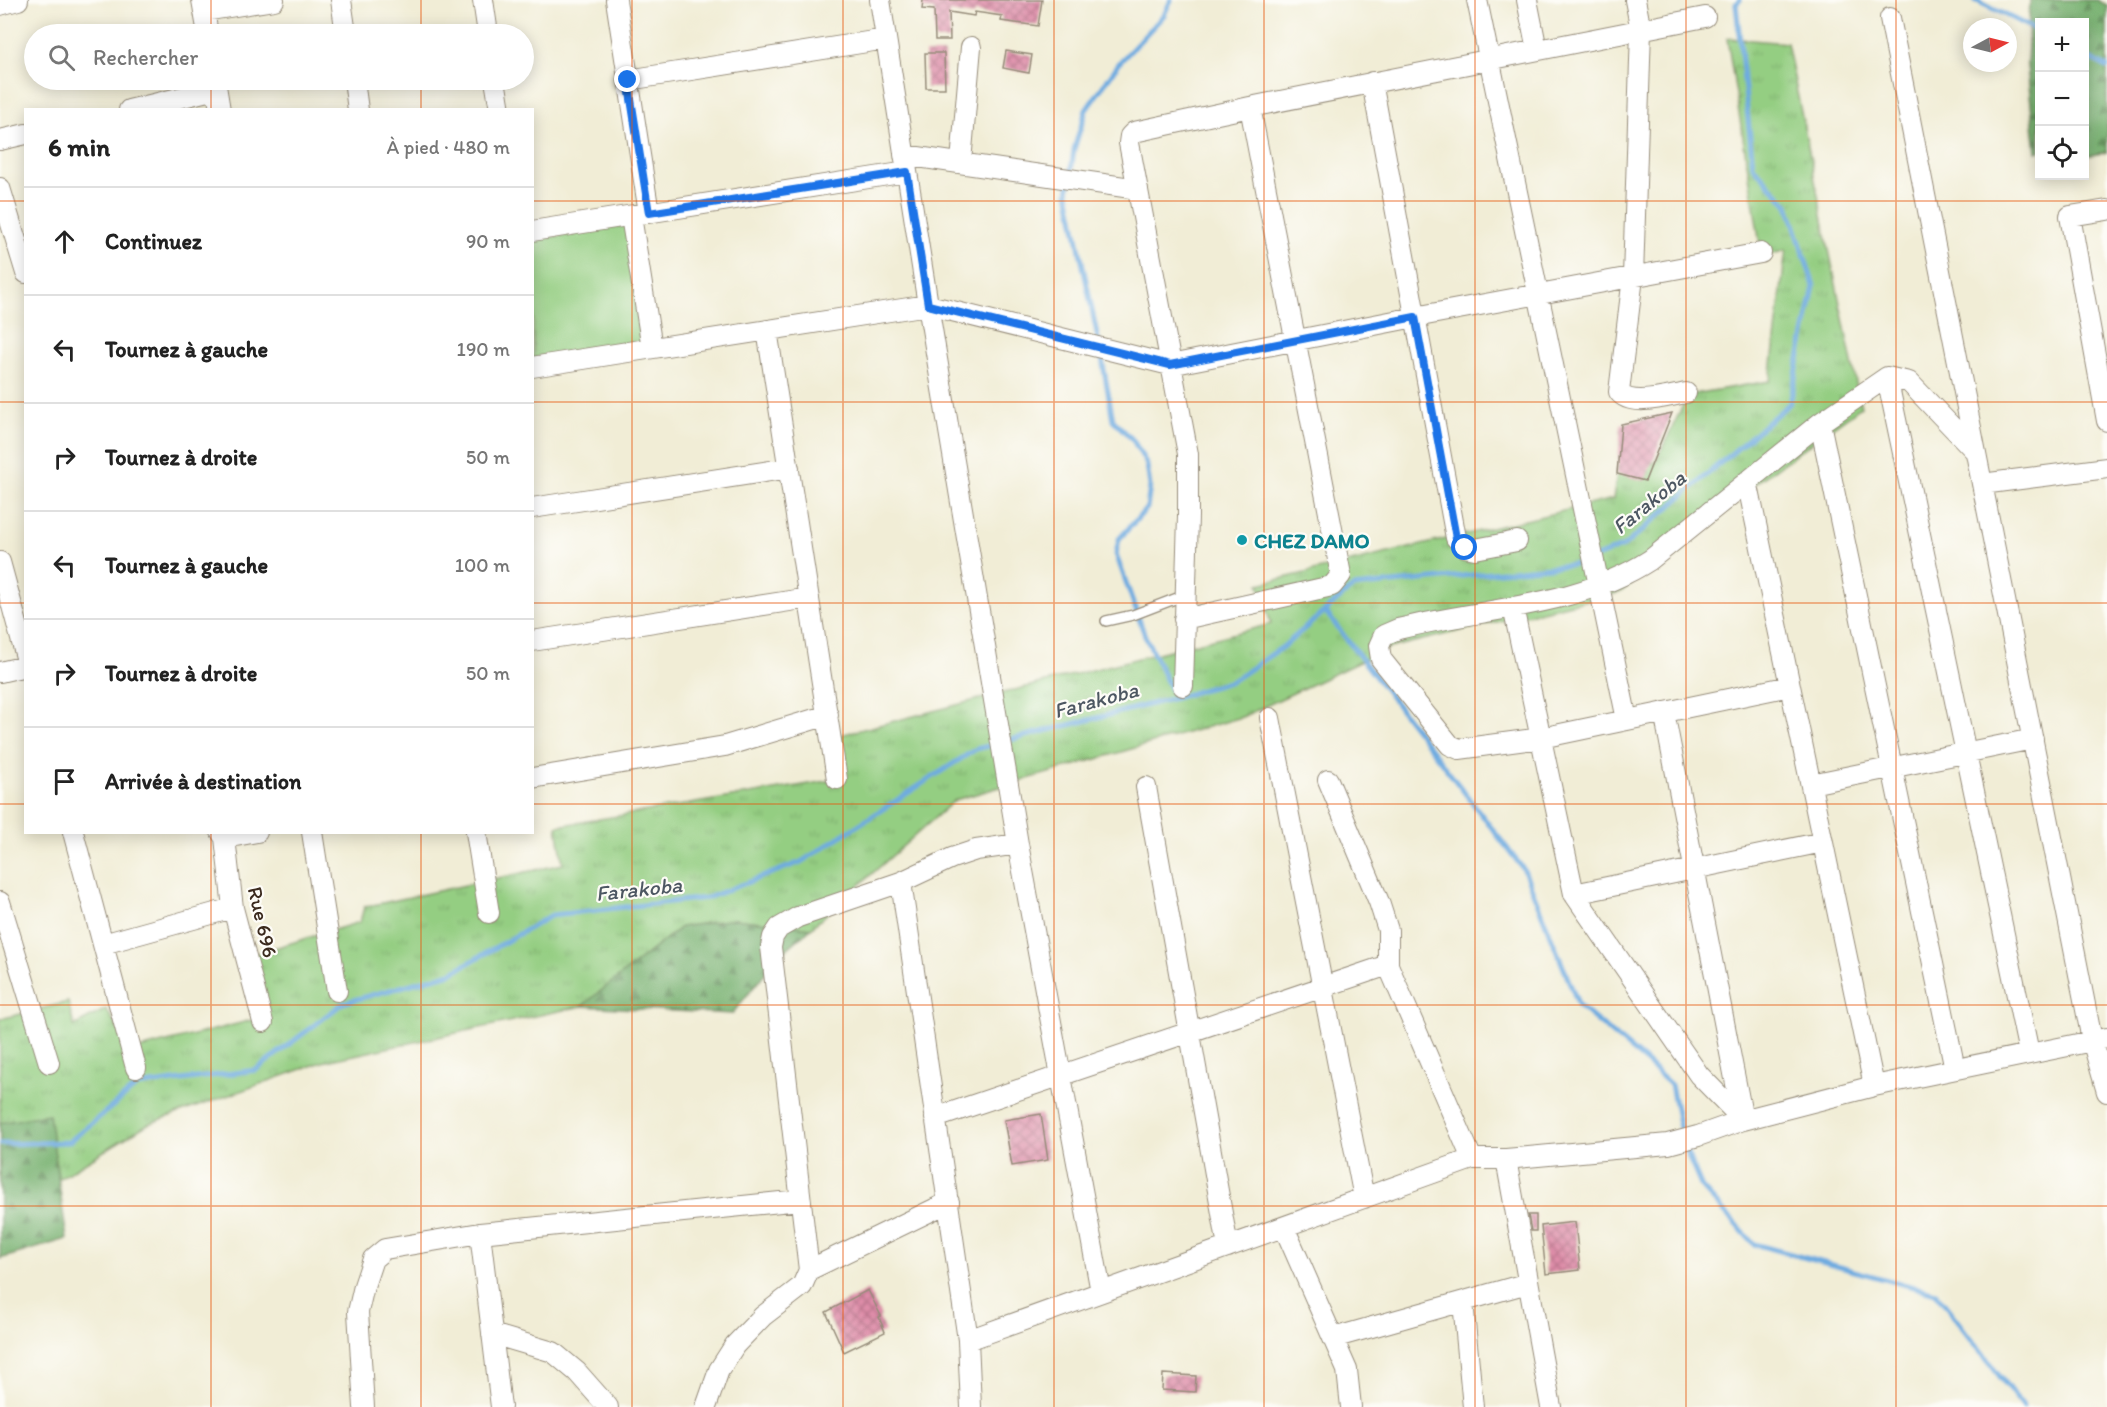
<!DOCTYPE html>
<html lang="fr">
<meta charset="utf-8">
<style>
body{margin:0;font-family:Itim,sans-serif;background:#f6f6f6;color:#222}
.controls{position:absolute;right:18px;top:18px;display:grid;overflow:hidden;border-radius:0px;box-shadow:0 3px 15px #0003}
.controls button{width:54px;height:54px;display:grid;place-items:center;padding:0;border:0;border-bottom:2px solid #e0e0e0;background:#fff;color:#222;font:30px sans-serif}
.compass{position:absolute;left:1963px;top:18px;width:54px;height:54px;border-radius:50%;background:#fff;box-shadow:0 3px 15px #0003;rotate:83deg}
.stop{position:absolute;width:18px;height:18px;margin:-14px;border:4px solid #1a73e8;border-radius:50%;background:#fff}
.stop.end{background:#1a73e8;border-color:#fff;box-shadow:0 2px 6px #0008}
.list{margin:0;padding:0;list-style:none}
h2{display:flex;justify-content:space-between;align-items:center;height:78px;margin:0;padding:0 24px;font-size:26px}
h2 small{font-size:20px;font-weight:400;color:#767676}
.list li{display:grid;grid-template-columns:39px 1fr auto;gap:18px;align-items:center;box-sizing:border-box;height:108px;padding:0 24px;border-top:2px solid #e0e0e0}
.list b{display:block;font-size:22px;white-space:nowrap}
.list em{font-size:20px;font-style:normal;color:#767676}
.icon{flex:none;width:33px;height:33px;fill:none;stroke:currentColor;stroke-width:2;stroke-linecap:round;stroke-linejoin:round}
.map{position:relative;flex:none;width:2107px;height:1407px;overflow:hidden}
.search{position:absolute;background:#fff;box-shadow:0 3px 15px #0003;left:24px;top:24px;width:510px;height:66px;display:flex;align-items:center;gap:15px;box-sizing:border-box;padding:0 21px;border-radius:33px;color:#767676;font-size:22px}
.panel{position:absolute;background:#fff;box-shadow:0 3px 15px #0003;left:24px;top:108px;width:510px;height:726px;border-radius:0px}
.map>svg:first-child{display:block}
</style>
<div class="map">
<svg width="2107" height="1407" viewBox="0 0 2107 1407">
<defs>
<pattern id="grass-tufts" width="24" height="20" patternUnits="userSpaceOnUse" patternTransform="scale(1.5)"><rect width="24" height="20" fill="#94ce82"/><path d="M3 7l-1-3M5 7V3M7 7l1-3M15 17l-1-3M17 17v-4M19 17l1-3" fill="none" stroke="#80b170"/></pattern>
<pattern id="forest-firs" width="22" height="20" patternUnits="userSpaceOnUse" patternTransform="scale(1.5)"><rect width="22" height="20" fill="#77b170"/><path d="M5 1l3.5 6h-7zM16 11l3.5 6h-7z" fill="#63905b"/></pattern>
<pattern id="building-cross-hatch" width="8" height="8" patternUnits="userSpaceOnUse" patternTransform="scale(1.5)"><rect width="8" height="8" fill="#de8da9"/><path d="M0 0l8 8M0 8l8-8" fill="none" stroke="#b57389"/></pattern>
</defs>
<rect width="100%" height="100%" fill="#fdfcf7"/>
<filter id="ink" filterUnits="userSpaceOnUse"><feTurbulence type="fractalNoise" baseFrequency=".0167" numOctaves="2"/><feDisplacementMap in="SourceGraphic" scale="12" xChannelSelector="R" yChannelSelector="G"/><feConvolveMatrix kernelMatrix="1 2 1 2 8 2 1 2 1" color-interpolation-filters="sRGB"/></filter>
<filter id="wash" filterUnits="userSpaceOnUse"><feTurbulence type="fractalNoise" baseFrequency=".008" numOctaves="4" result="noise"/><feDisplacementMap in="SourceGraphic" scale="24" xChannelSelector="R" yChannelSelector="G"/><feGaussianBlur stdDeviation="1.35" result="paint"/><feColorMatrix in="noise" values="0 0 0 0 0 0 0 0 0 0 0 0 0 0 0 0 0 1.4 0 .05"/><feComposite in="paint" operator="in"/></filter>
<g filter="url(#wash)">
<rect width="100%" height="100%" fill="#f1edd6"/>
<!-- grass -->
<path fill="url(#grass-tufts)" stroke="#687c50" stroke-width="1.5" d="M1727,38L1787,43L1861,407L1684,535L1621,592L1389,648L1242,717L955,800L811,928L734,919L681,927L582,1006L322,1062L148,1124L47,1186L0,1207V1019L68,1002L74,1026L106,1009L132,1051L264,1017L245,957L360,922L364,907L563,864L557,826L839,779L836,736L1271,624L1259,584L1613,499L1620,454L1655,463L1688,395L1770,381L1786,250L1762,257Z"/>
<!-- forest -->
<path fill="url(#forest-firs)" stroke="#596e47" stroke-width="1.5" d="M2030,0H2097L2107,5V152L2085,156L2084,22H2040V151L2036,152L2027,65Z
M734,919L811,928L779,956L732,1014L582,1006L681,927Z
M49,1114L67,1239L0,1259V1123Z"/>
<!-- pitch -->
<path fill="#94ce82" stroke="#687c50" stroke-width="1.5" d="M631,224L650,340L533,359V240Z"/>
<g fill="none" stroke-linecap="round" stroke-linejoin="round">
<!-- stream -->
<path stroke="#6eabe0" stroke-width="5" d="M1975,0L2040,32
M2084,55L2107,67
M1099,344L1068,193L1074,149L1086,110L1120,62L1164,15L1171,0
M1101,353L1113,420L1133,440L1147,465L1150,486L1147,508L1119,539L1116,554L1145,636L1175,698
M1325,611L1524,870L1579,1006L1646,1062L1671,1085L1681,1133
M1006,741L1175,698L1232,681L1284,646L1353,587L1579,564L1624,546L1790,403L1814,286L1788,205L1753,166L1736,4L1740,0
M0,1144L69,1142L137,1086L256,1070L343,1003L451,973L552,915L707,898L801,862L976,749L997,744
M1686,1151L1702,1188L1754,1244L1936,1293L2023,1407"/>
</g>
<g id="blocks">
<!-- building -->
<path fill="url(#building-cross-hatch)" d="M923,0H1042L1038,26L1001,21L1002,16L975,12L974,16L949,12L950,40H935L934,10L922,9Z
M1006,51L1032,55L1029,73L1003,68Z
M925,53H944L945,88H926Z
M1672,413L1645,481L1617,474L1621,424Z
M1041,1114L1048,1160L1012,1166L1004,1120Z
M1528,1215H1536V1231H1531Z
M1575,1222L1580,1270L1546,1274L1541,1226Z
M868,1290L881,1316L879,1317L885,1332L844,1352L826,1312Z
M1163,1374L1196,1376L1195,1392L1162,1390Z"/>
</g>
</g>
<g filter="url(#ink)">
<use href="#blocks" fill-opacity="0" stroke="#968c7a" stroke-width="1.5"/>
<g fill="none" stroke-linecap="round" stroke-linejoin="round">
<!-- lane casing -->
<g stroke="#968c7a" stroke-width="12">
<path id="lane" d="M1106,621L1133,615L1185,595"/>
</g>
<!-- street casing -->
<g stroke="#968c7a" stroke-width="22">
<path id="street" d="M202,0L208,34
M341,0L346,34
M483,0L488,34
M616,0L649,213
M880,0L928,305L1018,844L1101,1292
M1477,0L1627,720
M1527,0L1537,50
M1635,0L1641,30L1633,277L1619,392C1631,408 1669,396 1686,393
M0,5L18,0
M204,11L274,0
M1890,18L2092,1040L2107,1092
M215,80L220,110
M354,80L358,110
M495,80L500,110
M628,80L886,39
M1372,82L1456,538L1465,547L1475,549L1517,541
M129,110L216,89
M0,140L26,134
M904,155L1138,189
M961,162L971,47
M0,188L26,273
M2107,210L2070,216L2107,421
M631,216L652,348
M532,231L907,172
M767,330L837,779
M532,367L928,305L1170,365L1415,317L1761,253
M1887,377L2029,1053
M1820,423L1955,1069
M1747,481L1874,1086
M1982,484L2107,468
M532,508L789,468
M0,562L26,657
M1513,607L1574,894L1699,1075L1743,1120
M1184,619L1332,586L1341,575L1250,107
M532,641L809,598
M0,672L26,666
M1183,686L1188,516V454L1129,143L1130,136L1134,132L1250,107L1705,17
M1790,686L1541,738L1459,749L1450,745L1381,659L1379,646L1384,635L1398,629C1481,608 1576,608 1650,560L1820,423L1887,377L1909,382L1975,451
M1664,712L1743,1120
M1270,718L1364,1198
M532,778L725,746L828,715
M1328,780L1379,902L1388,930V965L1472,1159
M1811,784L2033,739
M1146,787L1228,1247
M73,832L136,1068
M221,832L225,838L233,908L263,1022
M312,832L337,991
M476,832L489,913
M225,838L257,832
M901,882L968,1340L971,1407
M1574,894L1823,842
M0,902L49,1063
M103,944L233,908
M935,1118L1388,965
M1506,1159L1551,1407
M1284,1227L1347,1370L1351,1407
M480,1233L501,1407
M809,1270L949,1202
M1463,1302L1473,1407
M492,1334L553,1352L577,1372L608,1407
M1333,1338L1528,1283
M968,1340L1472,1159H1506L1668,1144L1698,1136L1743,1120L1874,1086L2107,1038
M364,1407L358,1312L364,1286L373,1259L385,1249L480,1233L800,1200
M706,1407L719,1370L735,1345L763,1316L802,1286L809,1270L771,947L773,937L779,928L798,917L901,882L952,858L976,850L1018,844"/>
</g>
<!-- lane -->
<use href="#lane" stroke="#fff" stroke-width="9"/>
<!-- street -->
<use href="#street" stroke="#fff" stroke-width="20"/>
</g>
</g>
<g fill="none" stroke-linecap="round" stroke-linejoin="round" filter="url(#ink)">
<!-- route -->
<path stroke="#1a73e8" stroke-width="8" d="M628,80L649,213L907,172L928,305L1170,365L1415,317L1456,538L1465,548"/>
</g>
<!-- grid -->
<path fill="none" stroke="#e8590c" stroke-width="1.5" stroke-opacity="0.55" d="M211,0V34M421,0V34M632,0V1407M843,0V1407M1054,0V1407M1264,0V1407M1475,0V1407M1686,0V1407M1896,0V1407M211,80V110M421,80V110M0,201H26M532,201H2107M0,402H26M532,402H2107M0,603H26M532,603H2107M0,804H26M532,804H2107M211,832V1407M421,832V1407M0,1005H2107M0,1206H2107"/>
<!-- markers -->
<circle fill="#0f9aa8" stroke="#fdfcf7" stroke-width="2" cx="1242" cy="540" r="6"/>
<g text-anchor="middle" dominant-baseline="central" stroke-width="4.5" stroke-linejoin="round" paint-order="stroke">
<!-- culture labels -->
<g font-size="21" font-weight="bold" fill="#0d838f" stroke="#fdfcf7" text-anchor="start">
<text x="1254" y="540">CHEZ DAMO</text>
</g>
<!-- street labels -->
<g font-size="21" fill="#3b2a1e" stroke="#fdfcf7">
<text transform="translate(263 922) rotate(77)">Rue 696</text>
</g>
<!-- water labels -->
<g font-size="22" font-style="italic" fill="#4d5762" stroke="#fdfcf7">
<text transform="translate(1649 502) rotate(-39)">Farakoba</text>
<text transform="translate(1096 700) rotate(-15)">Farakoba</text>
<text transform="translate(639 889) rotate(-6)">Farakoba</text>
</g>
</g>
</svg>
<div class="controls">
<button>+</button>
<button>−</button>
<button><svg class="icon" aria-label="locate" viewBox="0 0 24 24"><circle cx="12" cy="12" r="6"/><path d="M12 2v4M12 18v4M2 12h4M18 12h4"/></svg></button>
</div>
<svg class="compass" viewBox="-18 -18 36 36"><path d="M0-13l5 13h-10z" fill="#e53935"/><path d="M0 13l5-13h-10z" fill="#767676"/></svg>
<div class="stop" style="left:1465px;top:548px"></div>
<div class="stop end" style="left:628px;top:80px"></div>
<div class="search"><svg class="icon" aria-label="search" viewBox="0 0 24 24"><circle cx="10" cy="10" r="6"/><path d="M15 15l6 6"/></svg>Rechercher</div>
<section class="panel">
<h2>6 min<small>À pied · 480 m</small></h2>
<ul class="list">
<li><svg class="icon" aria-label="ahead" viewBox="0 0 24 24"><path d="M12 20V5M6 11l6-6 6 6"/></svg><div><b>Continuez</b></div><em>90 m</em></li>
<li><svg class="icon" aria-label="left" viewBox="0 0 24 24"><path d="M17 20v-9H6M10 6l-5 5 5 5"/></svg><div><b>Tournez à gauche</b></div><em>190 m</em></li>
<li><svg class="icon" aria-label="right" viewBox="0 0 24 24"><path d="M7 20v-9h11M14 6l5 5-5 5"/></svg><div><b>Tournez à droite</b></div><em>50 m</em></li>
<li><svg class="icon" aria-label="left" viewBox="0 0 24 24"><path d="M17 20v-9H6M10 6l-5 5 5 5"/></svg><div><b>Tournez à gauche</b></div><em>100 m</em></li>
<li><svg class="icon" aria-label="right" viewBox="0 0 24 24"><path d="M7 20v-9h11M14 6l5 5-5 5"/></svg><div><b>Tournez à droite</b></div><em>50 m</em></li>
<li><svg class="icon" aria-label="arrive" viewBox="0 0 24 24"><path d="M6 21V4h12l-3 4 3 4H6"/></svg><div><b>Arrivée à destination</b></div></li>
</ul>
</section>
</div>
